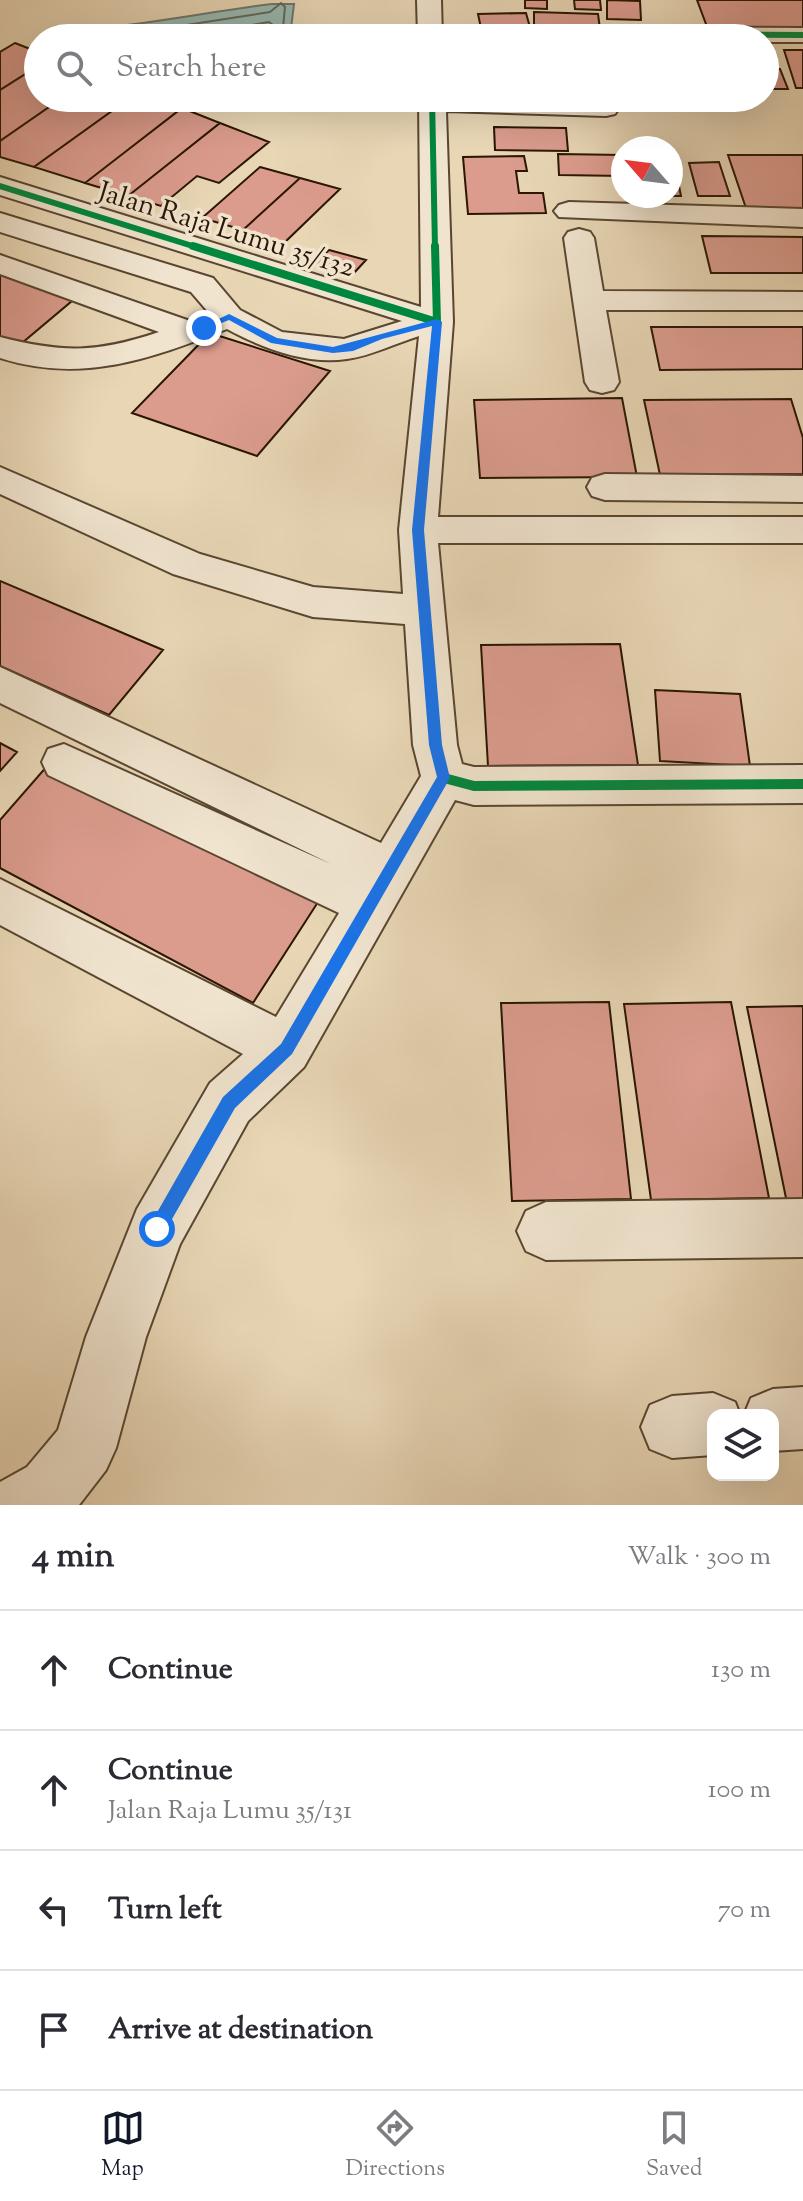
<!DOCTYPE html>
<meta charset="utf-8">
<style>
body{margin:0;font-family:"Sorts Mill Goudy",serif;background:#f2f2f3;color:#2b2b33}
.controls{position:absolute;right:24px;bottom:24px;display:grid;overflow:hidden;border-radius:16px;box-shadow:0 8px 32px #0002}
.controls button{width:72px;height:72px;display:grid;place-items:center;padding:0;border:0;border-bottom:2px solid #e1e1e2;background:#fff;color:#2b2b33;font:40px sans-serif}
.compass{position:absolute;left:611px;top:136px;width:72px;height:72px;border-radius:50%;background:#fff;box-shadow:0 8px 32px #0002;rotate:298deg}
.stop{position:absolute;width:24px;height:24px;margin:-18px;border:6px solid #1a73e8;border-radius:50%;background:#fff}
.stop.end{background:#1a73e8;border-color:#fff;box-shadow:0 2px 8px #0008}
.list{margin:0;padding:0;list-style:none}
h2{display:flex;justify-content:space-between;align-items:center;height:104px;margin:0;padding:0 32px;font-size:34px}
h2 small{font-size:26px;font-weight:400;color:#7c7c81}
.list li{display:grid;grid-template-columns:52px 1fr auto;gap:24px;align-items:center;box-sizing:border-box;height:120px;padding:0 32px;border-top:2px solid #e1e1e2}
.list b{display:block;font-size:30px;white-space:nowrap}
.list p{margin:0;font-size:26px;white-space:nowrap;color:#7c7c81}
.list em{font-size:26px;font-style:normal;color:#7c7c81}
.icon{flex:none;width:44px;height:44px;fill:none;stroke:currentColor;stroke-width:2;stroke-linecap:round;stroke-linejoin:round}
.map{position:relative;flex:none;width:803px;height:1505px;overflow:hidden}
.search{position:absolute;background:#fff;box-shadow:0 8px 32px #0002;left:24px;right:24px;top:24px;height:88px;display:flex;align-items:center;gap:20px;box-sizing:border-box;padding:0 28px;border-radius:44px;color:#7c7c81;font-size:30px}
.sheet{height:584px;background:#fff}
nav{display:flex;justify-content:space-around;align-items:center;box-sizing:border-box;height:112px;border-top:2px solid #e1e1e2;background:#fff;font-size:22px;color:#7c7c81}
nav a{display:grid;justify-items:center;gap:4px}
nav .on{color:#111827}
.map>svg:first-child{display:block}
</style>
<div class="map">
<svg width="803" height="1505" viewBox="0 0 803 1505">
<rect width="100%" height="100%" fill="#e8d6b5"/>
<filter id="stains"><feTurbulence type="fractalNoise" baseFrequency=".0025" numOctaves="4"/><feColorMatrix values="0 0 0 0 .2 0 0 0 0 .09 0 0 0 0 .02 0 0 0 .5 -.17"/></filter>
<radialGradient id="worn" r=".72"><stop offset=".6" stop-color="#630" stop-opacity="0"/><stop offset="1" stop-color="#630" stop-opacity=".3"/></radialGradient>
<!-- water -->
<path fill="#98b9b2" stroke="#6c786c" stroke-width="2" d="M272,4H294L290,37L313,38H91L99,28C157,23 214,11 272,4Z"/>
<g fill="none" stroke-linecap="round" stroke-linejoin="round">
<!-- shore -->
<path stroke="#61685a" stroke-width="2" d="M102,38L270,12L281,3L285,7L282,38
M176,38L269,22L273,25L272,38"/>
</g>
<!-- building -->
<path fill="#db9c8e" stroke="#2a1603" stroke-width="2" d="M525,0H547V9L525,8Z
M574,0H600L601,10L575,9Z
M607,0L640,1L641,20L607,19Z
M697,0H803V31L709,32Z
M534,12L598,14L600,29L534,28Z
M526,13L531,31L482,33L478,14Z
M15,43L38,52V66L0,90V52Z
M784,50H803V88H796Z
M38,66V98H62L0,141V90Z
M765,69H780L788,89H765Z
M62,98H130L34,167L0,157V141Z
M130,98H156L182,108L85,183L34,167Z
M182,108L220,123L128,196L85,183Z
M220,123L269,142L219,183L197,176L161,206L128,196Z
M494,127L566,128L568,151L495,150Z
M558,154L623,155V176L559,175Z
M728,155H803V213L748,214Z
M524,156L527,171H516L519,193H543L546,213L468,214L463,157Z
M671,156H673L681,196H671Z
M719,162L730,196H698L689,163Z
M260,167L300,178L243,230L202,218Z
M300,178L340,189L284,243L243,230Z
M702,236L803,237V273H711Z
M329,250L366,260L353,274L315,263Z
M0,268L79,295L16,348L0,342Z
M651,327H803V369L660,370Z
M210,333L330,371L257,456L132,413Z
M622,398L637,477L480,478L474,400Z
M791,399L803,438V474L660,475L644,400Z
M0,581L163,650L109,715L0,666Z
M620,644L638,765L488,766L481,645Z
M655,690L740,694L750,766L660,761Z
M0,743L17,752L0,771Z
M48,765L320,899L253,1003L0,868V820Z
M609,1002L631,1199L512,1201L501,1003Z
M731,1002L769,1198L651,1200L624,1004Z
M803,1006V1203H787L747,1007Z"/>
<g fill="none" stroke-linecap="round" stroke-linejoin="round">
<!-- minor casing -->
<g stroke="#5a4630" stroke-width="4">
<path id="minor" d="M417,0H441L442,38H418Z
M539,27L803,28V42H765V38H530L527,34L530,29Z
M419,98L606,100L615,102L619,108L615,114L606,116L446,111L453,322L438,517H803V543H438L457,745L462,764L474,767L803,765V803L474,805L455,800L304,1067L248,1121L180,1244L146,1337L116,1448L106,1470L79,1505H0V1482L27,1467L58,1430L86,1337L137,1209L210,1083L243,1054L0,925V879L276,1017L339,913L48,775L42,762L48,749L64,744L331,864L0,703V667L381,843L421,776L413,745L405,624L313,617L173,574L0,494V467L200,554L313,587L403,594L399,530L419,336C396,343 371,356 347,359C306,365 262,348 227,329C150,359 82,384 0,358V337C64,353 96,353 159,332L0,274V255L190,321L209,313L191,292L0,232V213L213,278L240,310L282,332L344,339L402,321L0,195V177L421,307Z
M569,202L803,209V227L559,217L554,211L559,205Z
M579,229L590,232L594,238L603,291L803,292V310H606L619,382L614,390L602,393L590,390L585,382L564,238L568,232Z
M605,474L803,476V502L605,500L592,496L587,487L592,478Z
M803,1199V1257L546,1260L526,1251L517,1231L526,1211L546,1202Z
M803,1387V1449L773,1451V1415H744L751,1398L773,1389Z
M713,1393L735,1402L740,1415H713V1455L672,1458L650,1449L641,1427L650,1405L672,1396Z"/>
</g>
<!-- minor -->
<use href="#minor" fill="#f0e4cf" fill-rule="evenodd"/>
<!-- cycleway-far2 casing -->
<g stroke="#f0e4cf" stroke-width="9">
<path id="cycleway-far2" d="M539,34L803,35
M432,98L435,248
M0,186L199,248"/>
</g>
<!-- cycleway-far1 casing -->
<g stroke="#f0e4cf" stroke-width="12">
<path id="cycleway-far1" d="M193,246L437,322
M421,566L418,530L437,322L435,246"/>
</g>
<!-- cycleway casing -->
<g stroke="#f0e4cf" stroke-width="15">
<path id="cycleway" d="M421,564L435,745L444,778L474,786L803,784"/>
</g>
<!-- cycleway-far2 -->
<use href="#cycleway-far2" stroke="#00873e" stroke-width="6"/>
<!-- cycleway-far1 -->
<use href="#cycleway-far1" stroke="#00873e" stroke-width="8"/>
<!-- cycleway -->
<use href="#cycleway" stroke="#00873e" stroke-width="10"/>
</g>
<!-- route -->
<path fill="#1a73e8" d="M229,314L277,338L333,347L437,319L442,322L424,530L442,745L450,778L292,1054L235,1108L163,1235L157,1237L151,1235L149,1229L151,1223L223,1097L281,1044L437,777L429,745L412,530L432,326L382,339L353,351L333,353L271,343L229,320L204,330L200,328Z"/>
<g text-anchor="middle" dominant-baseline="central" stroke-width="7" stroke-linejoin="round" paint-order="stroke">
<!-- far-street labels -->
<g font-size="28" fill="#2a1603" stroke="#f0e4cf">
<text transform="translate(226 231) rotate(17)">Jalan Raja Lumu 35/132</text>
</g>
</g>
<rect width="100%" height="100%" filter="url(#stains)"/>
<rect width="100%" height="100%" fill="url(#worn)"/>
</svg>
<div class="controls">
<button><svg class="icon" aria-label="layers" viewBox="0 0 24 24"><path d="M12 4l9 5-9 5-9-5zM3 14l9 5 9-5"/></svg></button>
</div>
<svg class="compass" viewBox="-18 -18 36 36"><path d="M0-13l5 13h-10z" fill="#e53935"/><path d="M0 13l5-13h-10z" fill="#7c7c81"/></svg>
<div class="stop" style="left:157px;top:1229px"></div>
<div class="stop end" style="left:204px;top:328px"></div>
<div class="search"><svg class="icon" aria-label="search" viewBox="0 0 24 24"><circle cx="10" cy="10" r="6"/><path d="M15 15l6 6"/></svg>Search here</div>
</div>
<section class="sheet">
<h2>4 min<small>Walk · 300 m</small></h2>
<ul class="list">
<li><svg class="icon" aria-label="ahead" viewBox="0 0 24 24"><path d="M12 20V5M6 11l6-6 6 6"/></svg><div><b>Continue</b></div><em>130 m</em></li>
<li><svg class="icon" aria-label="ahead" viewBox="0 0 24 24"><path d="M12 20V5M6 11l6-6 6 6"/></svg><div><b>Continue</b><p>Jalan Raja Lumu 35/131</p></div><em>100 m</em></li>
<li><svg class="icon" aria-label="left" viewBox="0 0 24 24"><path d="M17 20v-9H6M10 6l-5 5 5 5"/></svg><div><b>Turn left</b></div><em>70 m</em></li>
<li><svg class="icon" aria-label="arrive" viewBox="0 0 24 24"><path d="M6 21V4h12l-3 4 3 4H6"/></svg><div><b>Arrive at destination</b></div></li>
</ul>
</section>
<nav>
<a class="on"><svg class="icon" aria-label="map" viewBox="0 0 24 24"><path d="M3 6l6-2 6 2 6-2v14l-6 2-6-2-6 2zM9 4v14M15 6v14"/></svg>Map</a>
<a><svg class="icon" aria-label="directions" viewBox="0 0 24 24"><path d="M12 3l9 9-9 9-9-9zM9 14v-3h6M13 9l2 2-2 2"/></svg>Directions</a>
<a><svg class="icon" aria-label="saved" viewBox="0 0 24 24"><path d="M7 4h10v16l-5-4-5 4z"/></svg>Saved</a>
</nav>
